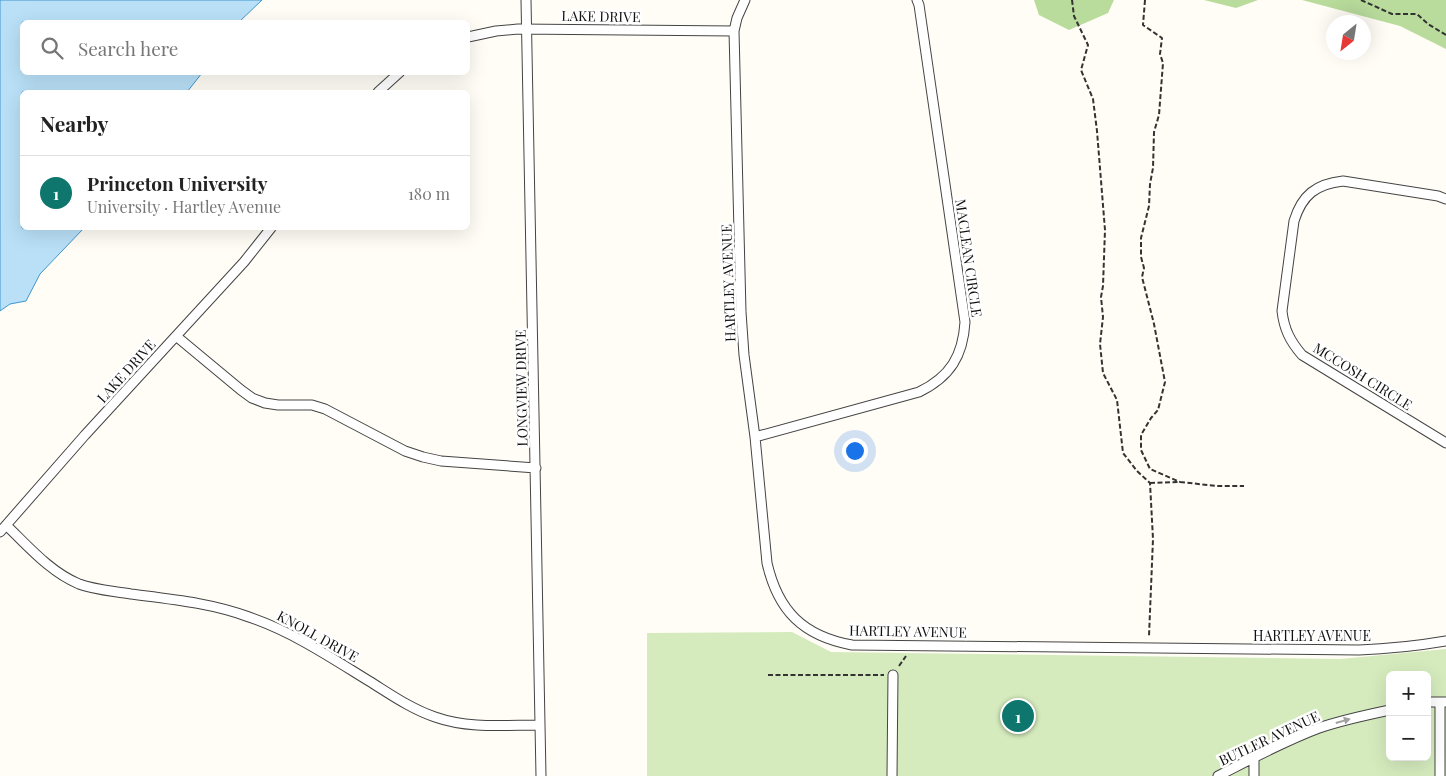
<!DOCTYPE html>
<meta charset="utf-8">
<style>
body{margin:0;font-family:"Playfair Display",serif;background:#f2f2f2;color:#222}
.controls{position:absolute;right:15px;bottom:15px;display:grid;overflow:hidden;border-radius:8px;box-shadow:0 5px 20px #0002}
.controls button{width:45px;height:45px;display:grid;place-items:center;padding:0;border:0;border-bottom:1px solid #e0e0e0;background:#fff;color:#222;font:25px sans-serif}
.compass{position:absolute;left:1326px;top:15px;width:45px;height:45px;border-radius:50%;background:#fff;box-shadow:0 5px 20px #0002;rotate:210deg}
.you{position:absolute;left:854px;top:450px;width:18px;height:18px;margin:-12px;border:4px solid #fff;border-radius:50%;background:#1a73e8;box-shadow:0 0 0 8px #1a73e833}
.badge{display:grid;place-items:center;width:32px;height:32px;border-radius:50%;background:#0f766e;color:#fff;font-size:16px;font-weight:700}
.pin{position:absolute;translate:-50% -50%;border:2px solid #fff;box-shadow:0 1px 5px #0006}
.list{margin:0;padding:0;list-style:none}
h2{display:flex;justify-content:space-between;align-items:center;height:65px;margin:0;padding:0 20px;font-size:21px}
h2 small{font-size:16px;font-weight:400;color:#767676}
.list li{display:grid;grid-template-columns:32px 1fr auto;gap:15px;align-items:center;box-sizing:border-box;height:75px;padding:0 20px;border-top:1px solid #e0e0e0}
.list b{display:block;font-size:19px;white-space:nowrap}
.list p{margin:0;font-size:16px;white-space:nowrap;color:#767676}
.list em{font-size:16px;font-style:normal;color:#767676}
.icon{flex:none;width:28px;height:28px;fill:none;stroke:currentColor;stroke-width:2;stroke-linecap:round;stroke-linejoin:round}
.map{position:relative;flex:none;width:1446px;height:776px;overflow:hidden}
.search{position:absolute;background:#fff;box-shadow:0 5px 20px #0002;left:20px;top:20px;width:450px;height:55px;display:flex;align-items:center;gap:12px;box-sizing:border-box;padding:0 18px;border-radius:8px;color:#767676;font-size:19px}
.panel{position:absolute;background:#fff;box-shadow:0 5px 20px #0002;left:20px;top:90px;width:450px;height:140px;border-radius:8px}
.map>svg:first-child{display:block}
</style>
<div class="map">
<svg width="1446" height="776" viewBox="0 0 1446 776">
<rect width="100%" height="100%" fill="#fffdf5"/>
<!-- green -->
<path fill="#d5ebbd" fill-rule="evenodd" d="M792,632L831,652L1340,659L1446,649V776H647V633ZM1390,675H1427V757H1390Z"/>
<!-- forest -->
<path fill="#b9dc9c" d="M1034,0H1114L1108,13L1069,30L1039,15Z
M1204,0H1258L1236,8Z
M1302,0H1446V49L1400,26Z"/>
<!-- water -->
<path fill="#b9e0f7" stroke="#3f96cf" d="M0,0H262L239,22H22V72L202,73L187,92H22V228H84L40,274L26,301L10,304L0,311Z"/>
<g fill="none" stroke-linecap="round" stroke-linejoin="round">
<!-- street casing -->
<g stroke="#444" stroke-width="11">
<path id="street" d="M526,0L541,776
M745,0L737,18L734,31L741,312L744,355L755,437L767,563C778,611 803,636 852,645L1359,650C1388,649 1417,646 1446,641
M468,37L496,31L518,29L734,31
M378,92L400,72
M1446,199L1438,196L1343,181C1316,184 1302,195 1294,221L1282,311C1284,329 1290,341 1302,355L1446,443
M176,336L241,390L252,398L265,403L278,405H312L325,409L405,451L423,457L441,461L536,468
M755,437L919,392C950,377 963,356 965,322L919,5L917,0
M6,525C28,546 50,572 79,584C95,590 114,591 131,594C170,599 212,603 249,617C293,632 330,657 369,681C390,694 411,709 435,717C469,729 505,725 540,725
M0,532L85,435L244,262L271,228
M1427,702H1446
M1440,703V776
M1254,758V776
M892,776L893,675
M1218,776C1251,759 1284,741 1319,728C1342,720 1366,715 1390,710"/>
</g>
<!-- path -->
<path stroke="#333" stroke-width="2" stroke-dasharray="5 2.5" stroke-linecap="butt" d="M1072,0L1074,16L1088,45L1081,70L1093,99L1097,131L1105,230L1103,286L1101,297L1103,317L1100,344L1103,373L1117,400L1123,453L1137,471L1150,483L1153,539L1149,636
M1145,0L1143,25L1162,38L1160,54L1163,63L1159,115L1154,132L1153,168L1150,184L1149,206L1141,238V257L1144,268L1142,277L1154,324L1165,382L1158,410L1151,418L1141,435V450L1150,469L1180,482
M1361,0L1392,14H1417L1428,24L1446,35
M1150,483L1180,482L1217,486H1244
M899,666L906,656
M768,675H884"/>
<!-- street -->
<use href="#street" stroke="#fff" stroke-width="9"/>
</g>
<!-- one-way arrows -->
<defs><path id="oneway-solid" d="M-6-.8H1V-3.2L6.5 0L1 3.2V.8H-6Z" transform="scale(1.25)"/></defs>
<use fill="#a0a0a0" href="#oneway-solid" transform="translate(1343 721) rotate(-16)"/>
<g text-anchor="middle" dominant-baseline="central" stroke-width="5" stroke-linejoin="round" paint-order="stroke">
<!-- street labels -->
<g font-size="14" fill="#111" stroke="#fff">
<text transform="translate(601 16) rotate(1)">LAKE DRIVE</text>
<text transform="translate(969 258) rotate(82)">MACLEAN CIRCLE</text>
<text transform="translate(728 283) rotate(-92)">HARTLEY AVENUE</text>
<text transform="translate(126 371) rotate(-48)">LAKE DRIVE</text>
<text transform="translate(1363 376) rotate(32)">MCCOSH CIRCLE</text>
<text transform="translate(521 388) rotate(-91)">LONGVIEW DRIVE</text>
<text transform="translate(908 631) rotate(1)">HARTLEY AVENUE</text>
<text x="1312" y="635">HARTLEY AVENUE</text>
<text transform="translate(318 636) rotate(29)">KNOLL DRIVE</text>
<text transform="translate(1269 738) rotate(-25)">BUTLER AVENUE</text>
</g>
</g>
</svg>
<div class="controls">
<button>+</button>
<button>−</button>
</div>
<svg class="compass" viewBox="-18 -18 36 36"><path d="M0-13l5 13h-10z" fill="#e53935"/><path d="M0 13l5-13h-10z" fill="#767676"/></svg>
<div class="you"></div>
<div class="pin badge" style="left:1018px;top:716px">1</div>
<div class="search"><svg class="icon" aria-label="search" viewBox="0 0 24 24"><circle cx="10" cy="10" r="6"/><path d="M15 15l6 6"/></svg>Search here</div>
<section class="panel">
<h2>Nearby<small></small></h2>
<ul class="list">
<li><span class="badge">1</span><div><b>Princeton University</b><p>University · Hartley Avenue</p></div><em>180 m</em></li>
</ul>
</section>
</div>
